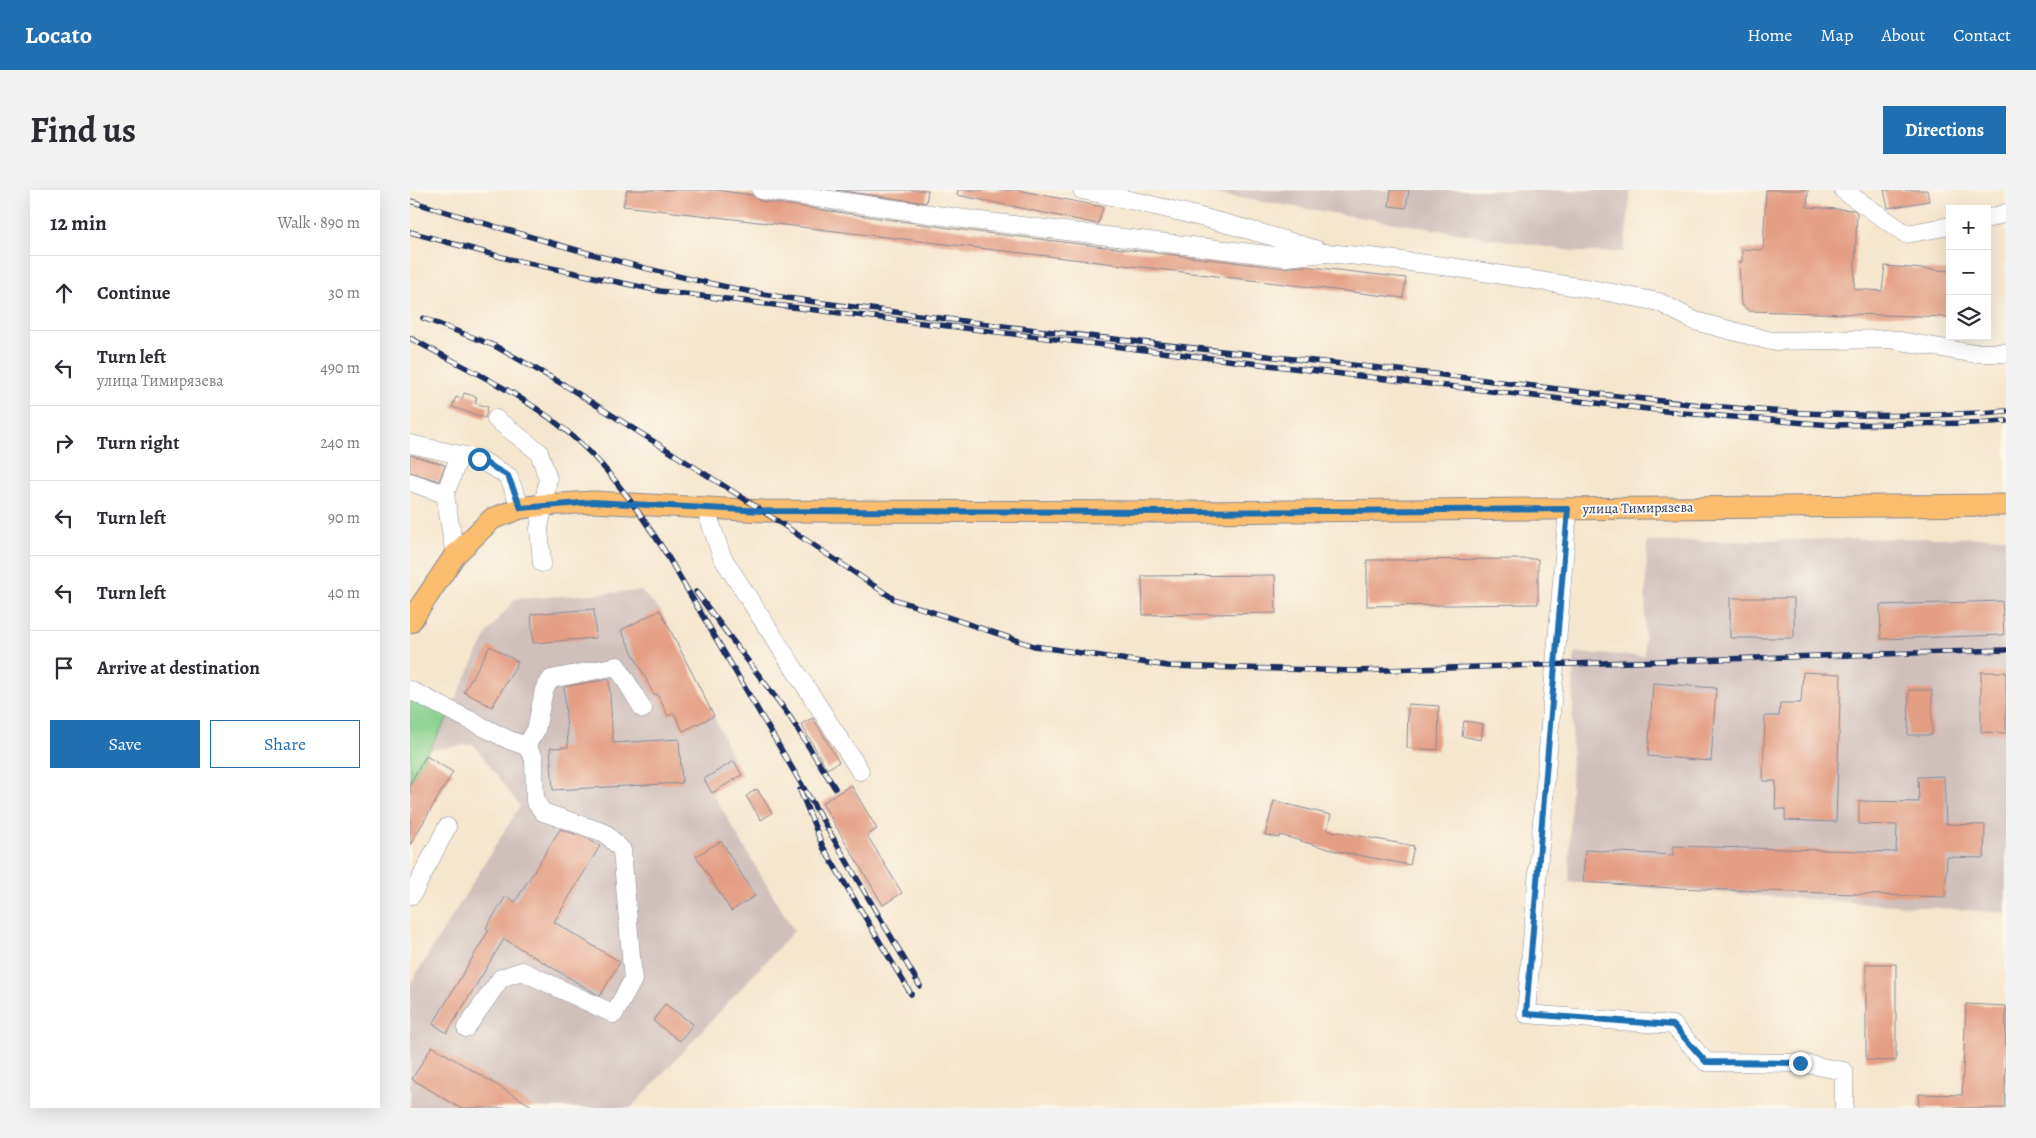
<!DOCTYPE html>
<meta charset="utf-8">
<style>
body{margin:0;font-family:Alegreya,serif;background:#f2f2f3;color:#2b2b33}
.controls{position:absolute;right:15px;top:15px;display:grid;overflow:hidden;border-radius:0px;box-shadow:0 5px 20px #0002}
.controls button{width:45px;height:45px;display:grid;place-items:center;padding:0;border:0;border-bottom:1px solid #e1e1e2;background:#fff;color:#2b2b33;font:25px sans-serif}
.stop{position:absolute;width:15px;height:15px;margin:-11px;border:4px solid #1f6fb2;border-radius:50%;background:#fff}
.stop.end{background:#1f6fb2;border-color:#fff;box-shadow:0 1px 5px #0008}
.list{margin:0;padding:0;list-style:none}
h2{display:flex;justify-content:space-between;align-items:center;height:65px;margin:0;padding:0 20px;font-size:21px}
h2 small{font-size:16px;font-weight:400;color:#7c7c81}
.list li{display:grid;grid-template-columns:32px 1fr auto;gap:15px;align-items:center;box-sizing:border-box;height:75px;padding:0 20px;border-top:1px solid #e1e1e2}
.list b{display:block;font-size:19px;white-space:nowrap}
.list p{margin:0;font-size:16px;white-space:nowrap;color:#7c7c81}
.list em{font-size:16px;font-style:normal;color:#7c7c81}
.actions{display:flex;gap:10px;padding:15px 20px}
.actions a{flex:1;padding:11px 0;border:1px solid #1f6fb2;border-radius:0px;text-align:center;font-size:18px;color:#1f6fb2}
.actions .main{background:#1f6fb2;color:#fff}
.icon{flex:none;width:28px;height:28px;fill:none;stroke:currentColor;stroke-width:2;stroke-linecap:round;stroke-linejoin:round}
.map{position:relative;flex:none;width:1596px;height:918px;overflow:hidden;border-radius:0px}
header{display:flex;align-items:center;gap:30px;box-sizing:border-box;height:70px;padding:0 25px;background:#1f6fb2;color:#fff}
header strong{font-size:24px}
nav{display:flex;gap:28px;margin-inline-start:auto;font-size:18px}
.intro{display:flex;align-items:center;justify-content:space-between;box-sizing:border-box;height:120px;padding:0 30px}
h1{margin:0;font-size:35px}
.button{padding:12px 22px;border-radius:0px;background:#1f6fb2;color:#fff;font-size:18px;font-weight:700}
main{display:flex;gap:30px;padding:0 30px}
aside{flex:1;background:#fff;border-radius:0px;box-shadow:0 5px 20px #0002}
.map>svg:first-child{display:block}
</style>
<header>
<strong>Locato</strong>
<nav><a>Home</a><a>Map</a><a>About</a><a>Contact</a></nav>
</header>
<div class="intro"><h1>Find us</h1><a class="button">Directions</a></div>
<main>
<aside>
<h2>12 min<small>Walk · 890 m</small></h2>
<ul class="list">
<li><svg class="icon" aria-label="ahead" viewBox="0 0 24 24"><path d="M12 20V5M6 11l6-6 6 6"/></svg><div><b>Continue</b></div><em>30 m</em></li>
<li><svg class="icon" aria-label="left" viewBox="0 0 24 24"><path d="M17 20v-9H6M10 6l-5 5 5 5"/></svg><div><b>Turn left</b><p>улица Тимирязева</p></div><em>490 m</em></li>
<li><svg class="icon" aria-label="right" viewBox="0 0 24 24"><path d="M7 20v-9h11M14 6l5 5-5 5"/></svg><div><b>Turn right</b></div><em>240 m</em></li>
<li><svg class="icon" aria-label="left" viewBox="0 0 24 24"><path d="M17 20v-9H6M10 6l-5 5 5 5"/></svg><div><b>Turn left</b></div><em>90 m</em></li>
<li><svg class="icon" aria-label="left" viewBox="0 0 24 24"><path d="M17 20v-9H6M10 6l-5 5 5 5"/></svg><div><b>Turn left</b></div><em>40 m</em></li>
<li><svg class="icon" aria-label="arrive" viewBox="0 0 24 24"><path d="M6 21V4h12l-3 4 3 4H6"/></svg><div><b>Arrive at destination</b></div></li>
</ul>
<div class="actions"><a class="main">Save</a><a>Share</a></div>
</aside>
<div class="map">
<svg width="1596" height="918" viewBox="0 0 1596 918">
<rect width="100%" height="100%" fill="#fbf7ec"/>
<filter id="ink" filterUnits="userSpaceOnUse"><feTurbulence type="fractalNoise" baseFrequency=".02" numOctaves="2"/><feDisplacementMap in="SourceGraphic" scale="10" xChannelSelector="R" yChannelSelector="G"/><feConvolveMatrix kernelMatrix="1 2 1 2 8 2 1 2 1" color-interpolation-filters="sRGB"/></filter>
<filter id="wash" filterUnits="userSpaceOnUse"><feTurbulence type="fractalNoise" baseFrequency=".0096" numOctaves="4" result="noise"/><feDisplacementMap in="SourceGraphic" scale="20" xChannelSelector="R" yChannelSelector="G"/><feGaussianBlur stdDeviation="1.12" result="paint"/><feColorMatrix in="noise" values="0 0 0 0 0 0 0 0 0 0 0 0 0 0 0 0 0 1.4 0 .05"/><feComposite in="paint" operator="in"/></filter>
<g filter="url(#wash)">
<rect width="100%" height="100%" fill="#f5e6ce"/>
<!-- industrial -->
<path fill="#d0c0bc" d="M778,0H1221L1214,62H1168Z
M1596,347V723L1159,692L1164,463L1234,466L1237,352Z
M231,401L250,420L304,526L324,571L294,589L384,741L221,918H0V794L110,616L63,554L20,560L78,442L105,409Z"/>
<!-- green -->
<path fill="#85cf8b" stroke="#507f74" d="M0,507L38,527L0,593Z"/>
<g id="blocks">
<!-- building -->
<path fill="#e49e83" d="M217,0H306L342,5L350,11L560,41L874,78L893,76L996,88L993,108L213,16Z
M426,0H518L516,13Z
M548,0H608L693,17L688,34L547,5Z
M981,0H999L996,18L979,16Z
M1356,0H1398L1397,17L1444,20L1447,23L1444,99L1472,101L1475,76L1540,81V127L1339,121L1331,114L1329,72H1332V59L1353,60Z
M1474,0H1517L1519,11L1478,18Z
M54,203L67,207L65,213L78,217L75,228L42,217L46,207L52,209Z
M0,265L35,275L29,291L0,282Z
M1128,369V414L957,416V370Z
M865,385L866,423L733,425L732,386Z
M1320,408H1384V448H1320Z
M1592,411L1594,445L1471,449L1470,415Z
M184,419L186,448L123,453L121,424Z
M250,420L304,526L273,541L264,523L258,526L247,504L244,505L211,440Z
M80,456L108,472L82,517L54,502Z
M1393,482L1431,484L1426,632L1375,630V619H1365L1366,591H1353L1355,526H1369L1370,513H1391Z
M1571,482H1596V543L1571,542Z
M199,489L203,553L269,549L272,593L143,600L140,558L158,557L154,497Z
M1243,493L1306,498L1301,571L1238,566Z
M1499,500H1522V545H1498Z
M998,514L1029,516L1028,560L997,558Z
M403,528L429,572L417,579L391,534Z
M1054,531L1073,534L1071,550L1052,546Z
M16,566L43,582L0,655V593Z
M324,571L332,585L302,603L294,589Z
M1534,586L1536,634L1575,635L1574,668L1537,667L1535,707L1262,698L1173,692L1175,660L1263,665V656L1486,662L1487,635L1449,634V611L1509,612L1508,587Z
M441,595L467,639L457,645L492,703L473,715L412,613Z
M347,599L362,623L351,630L336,606Z
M864,611L921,625L917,640L1004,656L1000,675L926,661L870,645L869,648L855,645Z
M150,639L176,648L190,656L144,732L210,772L190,806L94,749L37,843L23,834L79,740L76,738L96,706L105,712Z
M311,651L345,706L321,721L286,666Z
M1456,774H1486V871L1456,870Z
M255,814L283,834L270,851L243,831Z
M1556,814L1596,816L1595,918H1508L1509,904L1552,905Z
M22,856L125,918H50L2,889Z"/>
</g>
</g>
<g filter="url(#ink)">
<use href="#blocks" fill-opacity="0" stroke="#888a96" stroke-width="1"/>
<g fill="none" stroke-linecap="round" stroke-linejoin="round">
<!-- minor casing -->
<g stroke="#888a96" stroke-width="19">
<path id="minor" d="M351,0L562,30L875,67L916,63L960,67L1048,78L1187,100L1249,112L1285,131L1361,151L1479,149L1560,163H1596
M672,0C752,16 830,36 908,60
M1433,0L1496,44L1540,36
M1577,29L1596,23
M86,229L129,262L138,289L129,339L132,373
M0,254L69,269L98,286L111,318
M0,292L35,304L45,365
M35,304L50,265
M295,317L312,367L450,581
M1158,319L1116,824L1263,835L1296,872L1391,873L1434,881V918
M0,500L99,550L116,556L124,568L125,611L133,622L195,643L212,660L223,790L204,824L112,781L91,788L56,838
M116,556L126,540L134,500L141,489L207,476L233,519
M0,704L2,705L37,637"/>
</g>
<!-- major casing -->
<g stroke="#888a96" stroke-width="23">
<path id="major" d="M0,432L45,365L82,329L111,318L133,315L183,312L354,321L780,322L1596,315"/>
</g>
<!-- minor -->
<use href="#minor" stroke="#fff" stroke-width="18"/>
<!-- major -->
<use href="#major" stroke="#fbbe6e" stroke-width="21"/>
<!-- rail casing -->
<g stroke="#1b2f5e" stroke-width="5.5">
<path id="rail" d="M0,11C117,46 233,82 353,104C409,114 466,119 522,127C680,148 839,164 998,181C1196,203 1396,238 1596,221
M0,42L99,69L250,101L932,184L1273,223L1422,235L1564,233L1596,231
M13,128L85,156L156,196L330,306L484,409L624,456L758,476L944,481L1596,460
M0,148C57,179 121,207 169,252C203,283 229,322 254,360L510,796
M286,402L378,524L425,598
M390,600L413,657L501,804"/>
</g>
<!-- rail -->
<use href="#rail" stroke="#fbf7ec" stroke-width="4" stroke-dasharray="11" stroke-linecap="butt"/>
</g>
</g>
<g fill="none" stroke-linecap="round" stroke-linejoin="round" filter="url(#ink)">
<!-- route -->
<path stroke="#1f6fb2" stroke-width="6" d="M69,269L98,286L111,318L183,312L354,321L780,322L1158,319L1116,824L1263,835L1296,872L1390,873"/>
</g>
<g text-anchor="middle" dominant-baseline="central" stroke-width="4" stroke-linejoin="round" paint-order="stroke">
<!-- street labels -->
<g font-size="14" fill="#1b2f5e" stroke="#fbf7ec">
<text transform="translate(1228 318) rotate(-1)">улица Тимирязева</text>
</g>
</g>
</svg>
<div class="controls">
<button>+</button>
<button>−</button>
<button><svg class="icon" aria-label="layers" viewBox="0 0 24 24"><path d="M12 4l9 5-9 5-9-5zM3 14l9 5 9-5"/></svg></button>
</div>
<div class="stop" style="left:69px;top:269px"></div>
<div class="stop end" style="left:1390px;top:873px"></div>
</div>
</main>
